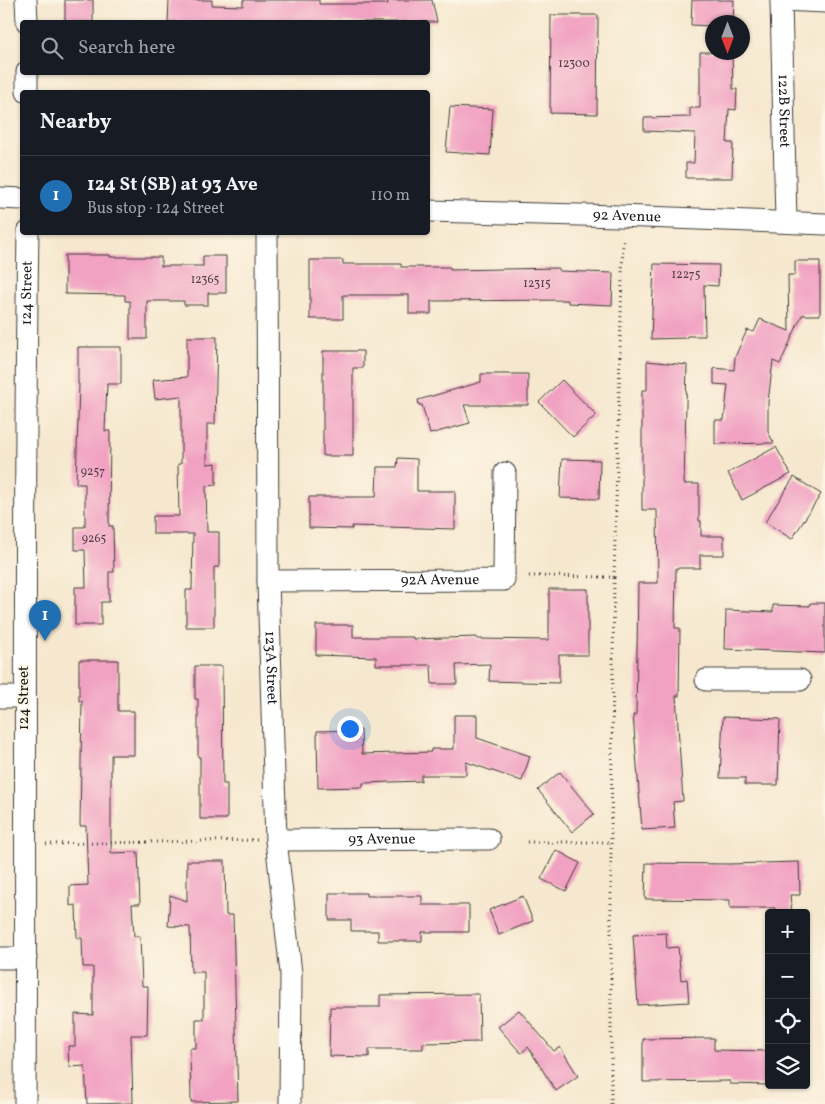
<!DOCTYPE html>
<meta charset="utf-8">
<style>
body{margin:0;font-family:Vollkorn,serif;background:#20242c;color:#f1f3f6}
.controls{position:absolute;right:15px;bottom:15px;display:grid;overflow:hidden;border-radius:5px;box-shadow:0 1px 4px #0004}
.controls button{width:45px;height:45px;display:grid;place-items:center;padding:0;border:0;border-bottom:1px solid #363941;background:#171b24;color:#f1f3f6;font:25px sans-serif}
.compass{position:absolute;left:705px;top:15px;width:45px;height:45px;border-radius:50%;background:#171b24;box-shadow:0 1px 4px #0004;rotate:180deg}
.you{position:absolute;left:349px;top:728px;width:18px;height:18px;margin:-12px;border:4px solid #fff;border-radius:50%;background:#1a73e8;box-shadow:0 0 0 8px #1a73e833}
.badge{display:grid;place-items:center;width:32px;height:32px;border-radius:50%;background:#1f6fb2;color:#fff;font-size:16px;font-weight:700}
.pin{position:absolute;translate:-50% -41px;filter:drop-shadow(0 1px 2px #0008)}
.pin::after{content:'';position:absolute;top:26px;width:18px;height:15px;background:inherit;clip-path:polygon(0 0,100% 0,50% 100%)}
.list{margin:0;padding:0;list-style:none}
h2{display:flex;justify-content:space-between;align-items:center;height:65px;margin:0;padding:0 20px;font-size:21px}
h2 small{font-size:16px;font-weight:400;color:#9ea1a6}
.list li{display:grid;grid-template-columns:32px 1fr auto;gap:15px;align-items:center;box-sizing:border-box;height:80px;padding:0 20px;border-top:1px solid #363941}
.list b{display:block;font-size:19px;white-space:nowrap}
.list p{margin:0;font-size:16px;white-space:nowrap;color:#9ea1a6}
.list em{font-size:16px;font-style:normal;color:#9ea1a6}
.icon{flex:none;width:28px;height:28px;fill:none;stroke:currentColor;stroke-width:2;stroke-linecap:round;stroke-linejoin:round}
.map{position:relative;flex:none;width:825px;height:1104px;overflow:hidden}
.search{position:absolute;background:#171b24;box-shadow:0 1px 4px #0004;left:20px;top:20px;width:410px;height:55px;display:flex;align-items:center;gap:12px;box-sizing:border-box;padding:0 18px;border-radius:5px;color:#9ea1a6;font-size:19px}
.panel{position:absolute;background:#171b24;box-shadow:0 1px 4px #0004;left:20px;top:90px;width:410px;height:145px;border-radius:5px}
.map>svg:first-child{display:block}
</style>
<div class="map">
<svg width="825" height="1104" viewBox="0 0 825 1104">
<rect width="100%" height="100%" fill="#fcf5e5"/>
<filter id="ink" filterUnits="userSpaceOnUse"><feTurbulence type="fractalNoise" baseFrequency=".02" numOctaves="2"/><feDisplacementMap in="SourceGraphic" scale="10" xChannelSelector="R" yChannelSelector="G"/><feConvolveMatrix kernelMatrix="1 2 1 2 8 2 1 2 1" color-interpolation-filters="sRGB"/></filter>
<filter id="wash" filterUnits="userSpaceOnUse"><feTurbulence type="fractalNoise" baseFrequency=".0096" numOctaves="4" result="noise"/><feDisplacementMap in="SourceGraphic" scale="20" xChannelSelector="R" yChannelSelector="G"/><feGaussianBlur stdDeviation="1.12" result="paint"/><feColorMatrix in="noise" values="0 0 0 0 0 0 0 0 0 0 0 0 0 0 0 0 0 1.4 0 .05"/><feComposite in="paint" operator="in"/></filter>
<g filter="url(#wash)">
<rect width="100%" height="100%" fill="#f6e8cf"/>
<g id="blocks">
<!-- building -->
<path fill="#f1a2c2" d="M65,0H93V22H65Z
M169,0H212V5L243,6V0H319V4H388L387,0H432L437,22H168Z
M692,0H734L733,22H712V26L691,25Z
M551,15H598L597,114L550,113Z
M700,52H732L733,89H737L736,110L729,109L727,143H733L732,178H686V163H694L695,133L644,131V118L690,117V108H700Z
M450,107L493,109L490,155L446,152Z
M65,255H110V257H161V266H203V256H226V293H208V305H184V301H147V339H130V301H125V295L65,294Z
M310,260H343V264H401V267H450V270L559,268V271L613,273L612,305L568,303V300L431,301V314H409V295H343V319H310Z
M795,261H820V315H802L780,364L773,361L768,402V432L774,443L715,444V420H724L728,385L714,384V368L734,370L735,357L747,330L754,332L760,319L789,331L788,275H795Z
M654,264L719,265L718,286L704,285L705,336H687V338L651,339Z
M187,337H217L215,424H207V464L216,463V485L206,486L207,532H219V567H214V627H186V590H192L193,534H153V516H179L178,464H181V396L155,399L153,380L187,377Z
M78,347H121V384H107L105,431H110L109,526H113L114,572H109V602H101V625H75V587H86L85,550H75V527H85V484H76L79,384H78Z
M323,351H363V368H353V456H323Z
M647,361L687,365L684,484H699V521H701V536H724V555H700V568H676L675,628H680L679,696H676L683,801L673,802L675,828L642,830L633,715H636L638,583H658L657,510H642V390H647Z
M481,374H528V405H464L470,423L430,434L422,405H419L418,400L481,382Z
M562,380L596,415L573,437L539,402Z
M776,447L791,474L742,500L728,473Z
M398,458L417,459V491H455V529L352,526V529L309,528V497H376L377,467H397Z
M562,459L600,460L599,499L560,498Z
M794,477L821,494L792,539L765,522Z
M549,589H588V655H559V683L489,681L490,664L456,665L457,684H432L431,665H376V657L316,655V625H353V637H413V639L477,637V639L549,640Z
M810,603H825V653L725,649L726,610L773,612V605L810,606Z
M79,660H118V711H134V755H111V853L138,852L140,904H132L134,936H140L142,986H148L147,1035H131L133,1103L87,1104L85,1066L69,1067L68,1046H75V1014L93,1015V967H83L82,938H77L76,905L70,906V886L88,885L86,826H80L82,701H79Z
M195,666H222L223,784H227V819H200V757H198V699H195Z
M454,715H477V738L530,756L522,781L466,762V775H421V781L363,783V787L318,788L317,731L361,730L362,754L431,752V749H454Z
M723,717L780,719L778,785H745V778H720Z
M560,772L594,814L572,832L538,790Z
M556,850L580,863L566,891L541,879Z
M187,861H225L226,915H233L238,1101L191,1102L190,1048H196V1019H204V972H191L190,927L168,926L170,895L187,901Z
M799,862L800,895H790L792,913H776L775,908H730V900L645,899L646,863L729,864Z
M329,893H366V896H422V905H469V932H422V941H378V931H351V920H329Z
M523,896L533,921L499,935L489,910Z
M666,933L667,948L678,947L681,980L687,979L689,1002L638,1005L633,935Z
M479,994L480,1042L423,1043V1049H369V1057L329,1056L330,1007H380V995Z
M519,1010L554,1051L560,1047L578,1076L556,1091L528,1047L521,1053L498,1027Z
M714,1038V1050L769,1051V1085L730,1084V1081L643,1082V1039Z"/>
</g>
</g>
<g filter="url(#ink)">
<use href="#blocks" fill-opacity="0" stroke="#3d3b37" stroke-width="1"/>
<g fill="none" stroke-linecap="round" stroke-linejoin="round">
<!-- minor casing -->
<g stroke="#3d3b37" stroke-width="23">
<g id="minor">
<path d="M26,0L27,22"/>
<path id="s1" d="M781,0L786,222"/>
<path d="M781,0L825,2"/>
<path d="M27,72V92"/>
<path d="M0,198L22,199"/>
<path id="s2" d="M428,211L619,216L825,224"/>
<path id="s3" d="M267,232L268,581L276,840L291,973L290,1104"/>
<path id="s4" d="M268,581L504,580L505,473"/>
<path d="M706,680H800"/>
<path d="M0,697H24"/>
<path id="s5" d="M276,840L489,839"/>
<path d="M0,958H26"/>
<path id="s6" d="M25,1104C27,813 23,523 28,232"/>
</g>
</g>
<!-- path -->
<path stroke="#3d3b37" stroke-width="3" stroke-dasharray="1 4" stroke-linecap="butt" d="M529,576L614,577L623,240
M527,842H611
M46,844L257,840
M611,1104V842L614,577"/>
<!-- minor -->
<use href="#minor" stroke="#fff" stroke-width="21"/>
</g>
</g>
<g text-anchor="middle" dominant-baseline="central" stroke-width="4" stroke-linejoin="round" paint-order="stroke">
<!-- number labels -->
<g font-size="12" fill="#513e46">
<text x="574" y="64">12300</text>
<text x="686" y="275">12275</text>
<text x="205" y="280">12365</text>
<text x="537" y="284">12315</text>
<text x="93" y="472">9257</text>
<text x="94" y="539">9265</text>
</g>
<!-- street labels -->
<g font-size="15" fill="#1c1c1c" stroke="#fcf5e5">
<text stroke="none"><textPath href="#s1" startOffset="111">122B Street</textPath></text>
<text stroke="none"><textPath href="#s2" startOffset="199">92 Avenue</textPath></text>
<text stroke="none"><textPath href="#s6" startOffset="811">124 Street</textPath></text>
<text stroke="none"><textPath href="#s4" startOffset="172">92A Avenue</textPath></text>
<text stroke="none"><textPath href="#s3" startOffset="436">123A Street</textPath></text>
<text transform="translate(24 698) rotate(-90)">124 Street</text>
<text stroke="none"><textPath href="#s5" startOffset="106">93 Avenue</textPath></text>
</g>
</g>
</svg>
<div class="controls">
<button>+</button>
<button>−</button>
<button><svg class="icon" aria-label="locate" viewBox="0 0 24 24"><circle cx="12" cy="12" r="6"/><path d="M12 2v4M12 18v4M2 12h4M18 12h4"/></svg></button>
<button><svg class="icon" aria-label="layers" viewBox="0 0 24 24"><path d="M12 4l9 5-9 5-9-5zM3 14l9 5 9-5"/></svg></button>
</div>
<svg class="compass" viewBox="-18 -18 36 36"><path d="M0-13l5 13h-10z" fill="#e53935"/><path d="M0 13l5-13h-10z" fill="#9ea1a6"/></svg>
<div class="you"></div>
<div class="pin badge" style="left:45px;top:641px">1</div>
<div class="search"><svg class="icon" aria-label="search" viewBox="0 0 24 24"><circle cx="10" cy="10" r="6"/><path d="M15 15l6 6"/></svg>Search here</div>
<section class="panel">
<h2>Nearby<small></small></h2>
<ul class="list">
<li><span class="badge">1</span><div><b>124 St (SB) at 93 Ave</b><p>Bus stop · 124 Street</p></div><em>110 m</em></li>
</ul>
</section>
</div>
